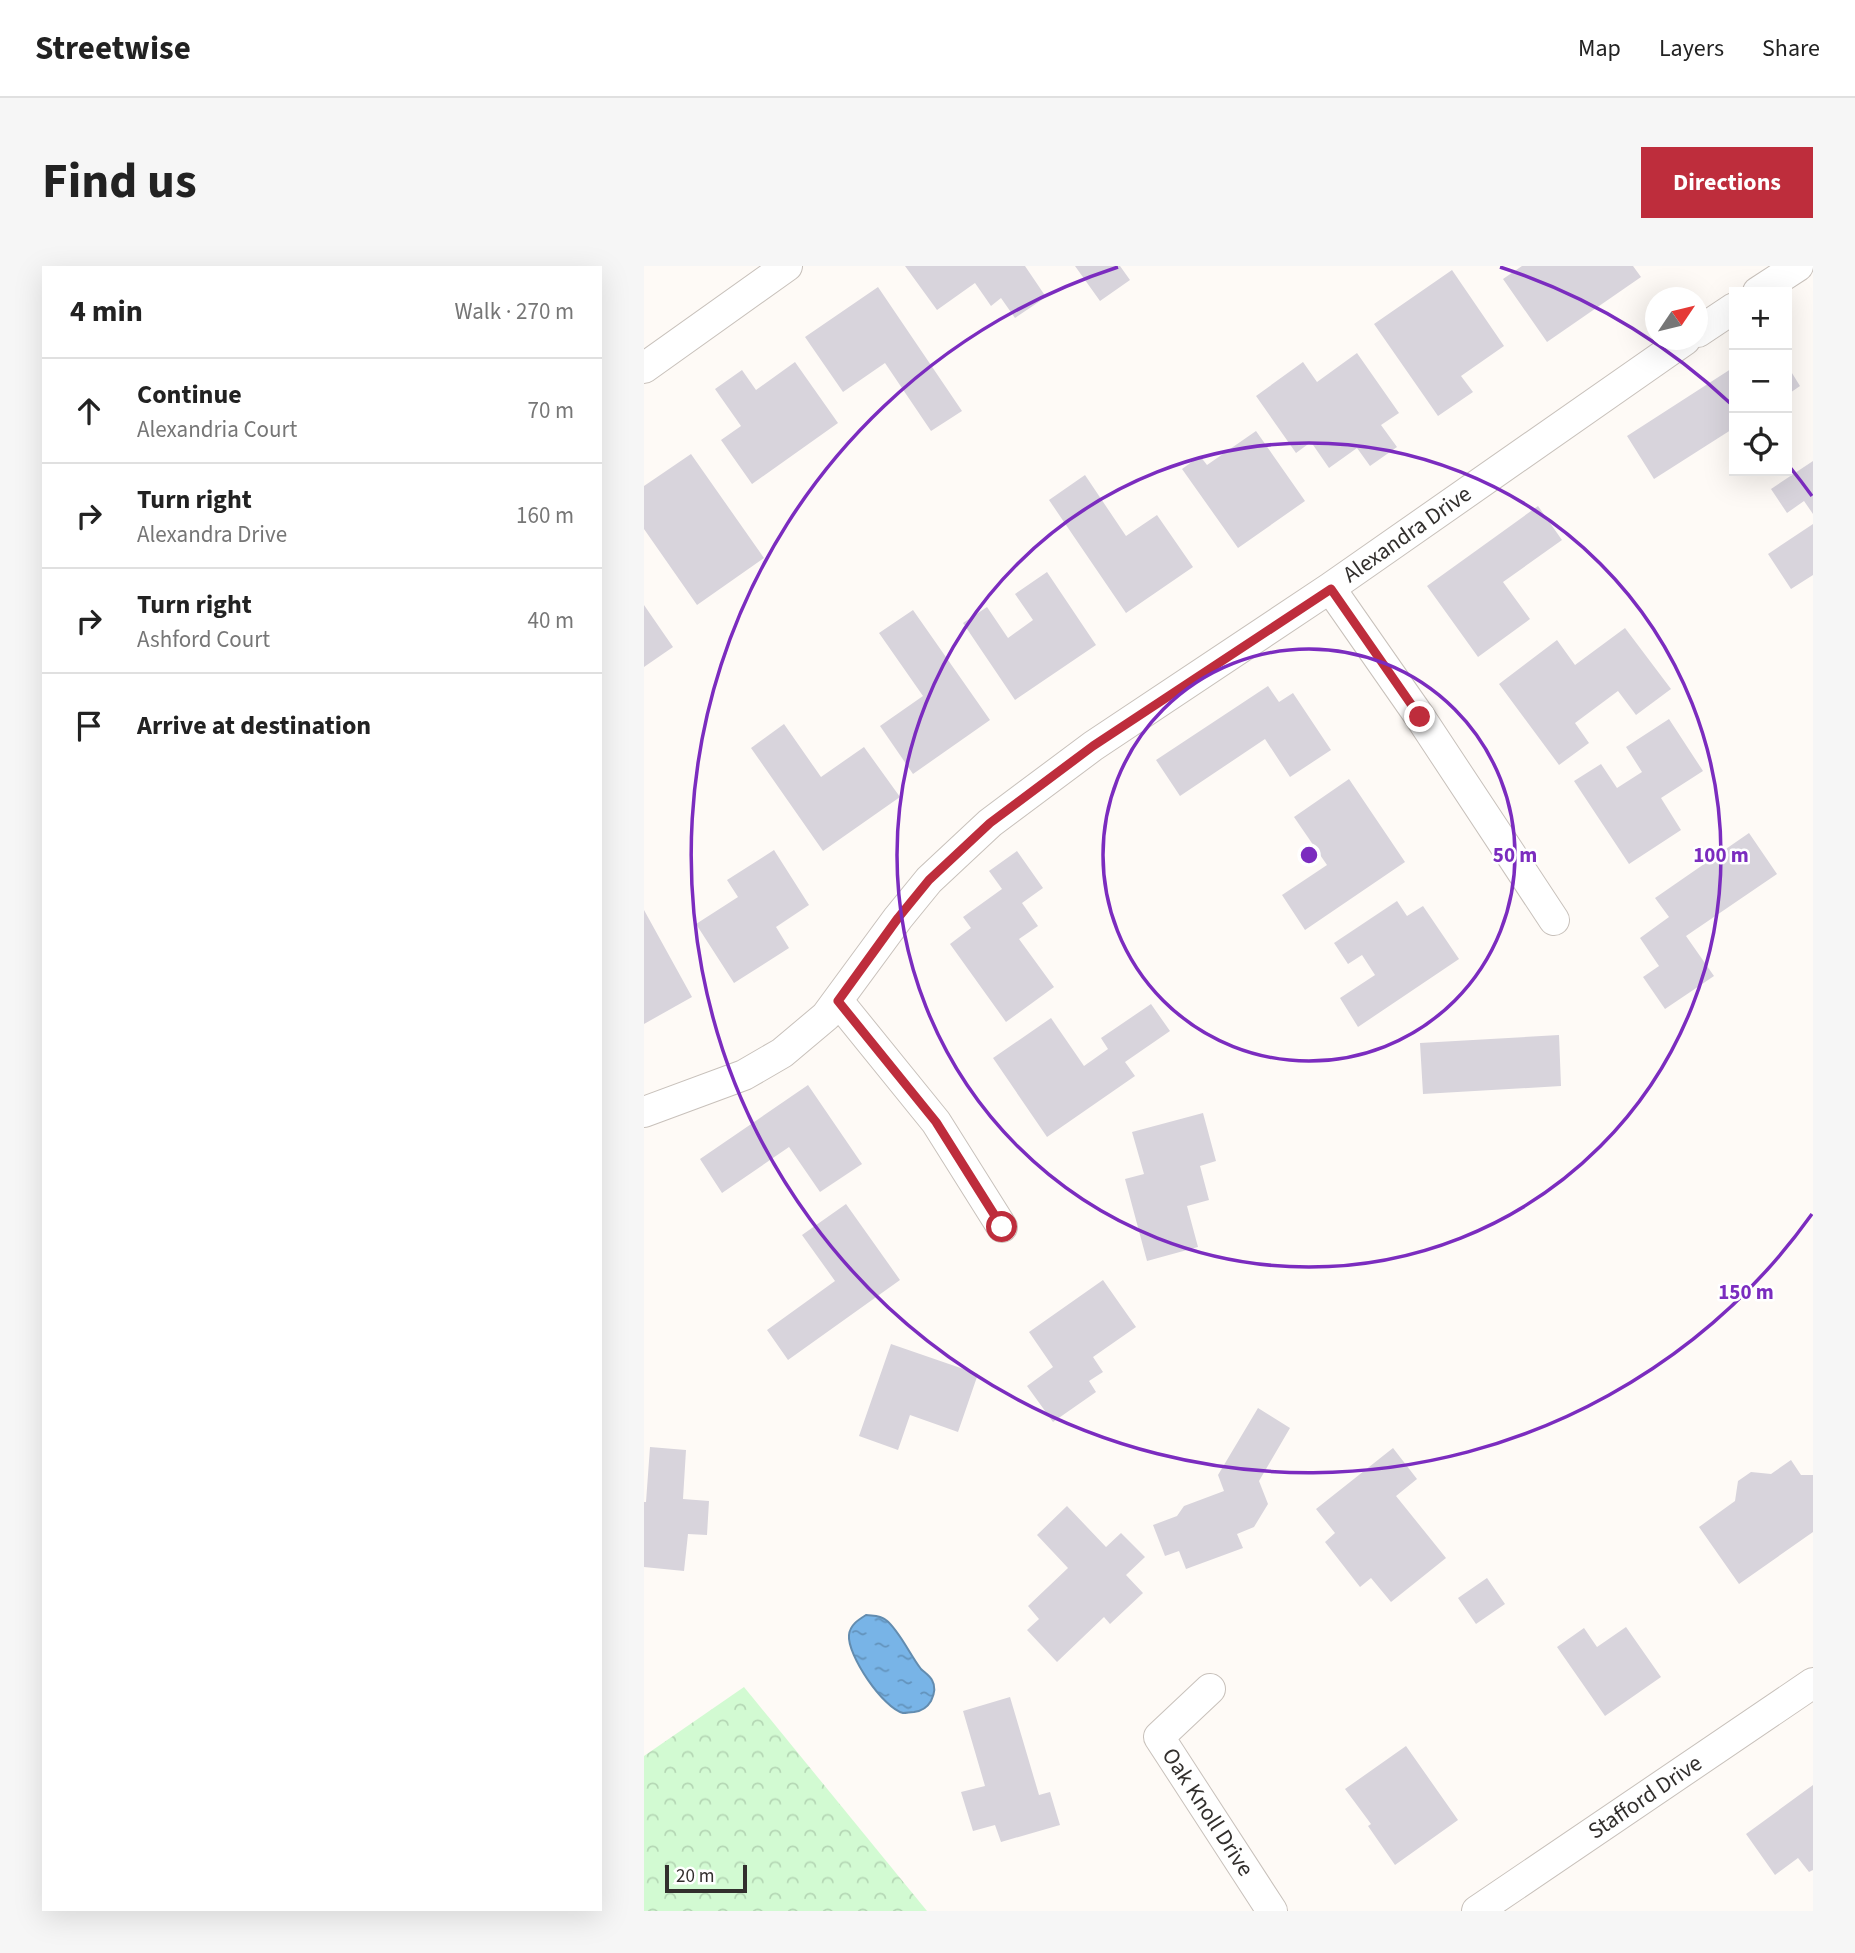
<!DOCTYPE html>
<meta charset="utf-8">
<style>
body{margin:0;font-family:"Source Sans 3",sans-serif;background:#f6f6f6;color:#222}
.controls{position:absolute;right:21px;top:21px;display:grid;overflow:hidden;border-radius:0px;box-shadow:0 7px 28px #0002}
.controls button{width:63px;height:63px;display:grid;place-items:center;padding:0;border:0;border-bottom:2px solid #e0e0e0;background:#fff;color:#222;font:35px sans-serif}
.compass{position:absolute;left:1001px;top:21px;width:63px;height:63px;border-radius:50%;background:#fff;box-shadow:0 7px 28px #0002;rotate:55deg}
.scale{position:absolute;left:21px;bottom:18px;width:82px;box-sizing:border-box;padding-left:7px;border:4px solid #322f2d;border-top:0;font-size:19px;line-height:24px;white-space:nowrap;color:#322f2d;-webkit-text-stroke:5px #fff;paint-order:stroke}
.stop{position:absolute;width:21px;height:21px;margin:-16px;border:5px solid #be2d3c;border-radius:50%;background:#fff}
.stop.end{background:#be2d3c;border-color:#fff;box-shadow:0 2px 7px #0008}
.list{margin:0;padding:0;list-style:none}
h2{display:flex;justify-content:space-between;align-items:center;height:91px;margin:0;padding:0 28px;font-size:30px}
h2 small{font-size:23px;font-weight:400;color:#767676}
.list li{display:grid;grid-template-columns:46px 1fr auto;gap:21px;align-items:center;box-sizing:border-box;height:105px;padding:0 28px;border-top:2px solid #e0e0e0}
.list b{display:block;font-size:26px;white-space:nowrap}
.list p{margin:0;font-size:23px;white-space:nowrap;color:#767676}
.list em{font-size:23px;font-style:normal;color:#767676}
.icon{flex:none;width:38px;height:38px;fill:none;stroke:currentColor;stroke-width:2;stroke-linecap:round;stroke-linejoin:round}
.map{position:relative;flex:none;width:1169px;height:1645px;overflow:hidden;border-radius:0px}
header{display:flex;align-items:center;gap:42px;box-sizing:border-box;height:98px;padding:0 35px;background:#fff;border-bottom:2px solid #e0e0e0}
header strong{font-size:33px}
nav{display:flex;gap:38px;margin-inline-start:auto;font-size:24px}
.intro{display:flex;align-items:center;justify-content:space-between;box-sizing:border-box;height:168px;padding:0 42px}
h1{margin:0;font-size:49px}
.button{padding:18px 32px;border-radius:0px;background:#be2d3c;color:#fff;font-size:24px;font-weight:700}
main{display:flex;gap:42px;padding:0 42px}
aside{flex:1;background:#fff;border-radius:0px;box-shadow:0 7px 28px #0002}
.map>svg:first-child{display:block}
</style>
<header>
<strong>Streetwise</strong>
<nav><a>Map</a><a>Layers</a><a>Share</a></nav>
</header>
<div class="intro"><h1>Find us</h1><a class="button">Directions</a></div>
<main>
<aside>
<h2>4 min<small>Walk · 270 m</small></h2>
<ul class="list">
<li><svg class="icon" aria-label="ahead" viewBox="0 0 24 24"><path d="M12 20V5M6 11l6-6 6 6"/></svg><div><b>Continue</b><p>Alexandria Court</p></div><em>70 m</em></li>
<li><svg class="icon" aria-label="right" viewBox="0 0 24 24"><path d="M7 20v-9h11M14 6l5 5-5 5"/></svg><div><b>Turn right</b><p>Alexandra Drive</p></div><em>160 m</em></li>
<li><svg class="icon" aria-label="right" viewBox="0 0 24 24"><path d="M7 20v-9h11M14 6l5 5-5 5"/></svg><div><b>Turn right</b><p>Ashford Court</p></div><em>40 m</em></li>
<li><svg class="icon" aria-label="arrive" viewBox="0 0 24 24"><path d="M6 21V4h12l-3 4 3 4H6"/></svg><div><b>Arrive at destination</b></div></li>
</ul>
</aside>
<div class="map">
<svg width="1169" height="1645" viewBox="0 0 1169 1645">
<defs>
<pattern id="forest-crowns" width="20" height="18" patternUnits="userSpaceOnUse" patternTransform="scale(1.75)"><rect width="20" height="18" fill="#d2fad2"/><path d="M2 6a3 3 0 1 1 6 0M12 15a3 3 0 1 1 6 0" fill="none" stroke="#b5d7b5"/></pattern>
<pattern id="water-ripples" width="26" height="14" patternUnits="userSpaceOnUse" patternTransform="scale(1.75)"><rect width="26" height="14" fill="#78b4e7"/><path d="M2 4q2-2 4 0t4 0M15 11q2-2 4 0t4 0" fill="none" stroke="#6393bc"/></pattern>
</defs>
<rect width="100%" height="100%" fill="#fefaf6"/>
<!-- forest -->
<path fill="url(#forest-crowns)" d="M100,1421L283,1645H0V1490Z"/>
<!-- water -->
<path fill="url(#water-ripples)" stroke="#638caf" stroke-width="2" d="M222,1349C230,1350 236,1349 242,1354C255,1364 266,1389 277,1403C280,1406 286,1410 288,1414C292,1421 290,1429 287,1435C283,1442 278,1445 270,1446C266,1446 263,1447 259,1447C239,1442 203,1389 205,1369C206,1359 214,1354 222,1349Z"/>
<!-- building -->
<path fill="#d8d4dc" d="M261,0H381L402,31L371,52L357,32L347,40L331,17L293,44Z
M431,0H476L486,14L456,35Z
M878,0H989L997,11L903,76L859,13Z
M808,4L860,80L817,110L829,126L794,150L730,58Z
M234,21L318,145L287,165L241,97L199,126L161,71Z
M713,87L755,147L737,159L753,181L726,200L713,182L685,202L667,176L652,187L612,130L659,96L673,116Z
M151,96L194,157L108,218L77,174L97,160L71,123L98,104L112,124Z
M1143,99L1156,120L1143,129Z
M1090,101V162L1010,213L983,170Z
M612,165L661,235L594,282L538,203L556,190L563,199Z
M47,188L120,292L53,339L0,263V220Z
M1169,195V248L1160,235L1143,247L1127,223Z
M441,209L482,270L513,249L549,301L482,347L405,234Z
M894,240L918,274L859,316L886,353L834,391L783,320Z
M1169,258V309L1147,323L1124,288Z
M403,306L452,379L371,434L319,357L343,341L364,372L389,354L371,328Z
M0,339L29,381L0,401Z
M269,344L346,454L269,508L236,460L279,430L235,367Z
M981,362L1027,423L992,449L974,425L931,457L945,477L915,499L855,418L913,374L931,399Z
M624,420L635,436L649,427L687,484L646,511L621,473L536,530L512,494Z
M1025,453L1059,505L1017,532L1037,564L985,598L930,515L957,498L973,522L998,506L982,481Z
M140,458L177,511L220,481L256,531L179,585L107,482Z
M705,513L761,596L661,664L638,629L683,599L650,551Z
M1105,567L1133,608L1042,670L1070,710L1021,743L999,711L1015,700L996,672L1025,651L1011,632Z
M130,584L165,639L132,661L145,682L90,717L52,658L94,631L83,614Z
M373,585L399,622L378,637L394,660L375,673L410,721L362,756L306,678L327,662L319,651L358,623L345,605Z
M753,635L763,650L779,640L815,693L714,761L696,732L731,709L718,689L704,698L690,677Z
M0,644L48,731L0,758Z
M507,738L526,765L481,796L491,810L403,871L349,792L407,752L440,800L464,783L457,772Z
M915,769L917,820L779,828L776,777Z
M164,819L218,898L176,926L145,881L78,927L56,893Z
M559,847L572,895L556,900L565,934L543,940L554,981L503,995L481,913L500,908L488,866Z
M202,938L256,1014L144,1094L123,1064L191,1015L158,969Z
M459,1014L492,1061L449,1091L459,1106L445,1115L452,1126L409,1156L383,1120L409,1101L385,1066Z
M247,1078L334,1108L314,1166L266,1149L254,1184L215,1170Z
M614,1142L646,1162L615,1215L624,1238L610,1261L593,1268L599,1282L542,1303L535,1285L521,1290L509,1259L533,1250L540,1240L580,1225L574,1209Z
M6,1181L42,1184L39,1233L65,1235L63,1269L44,1268L40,1305L0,1301V1236H2Z
M749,1182L773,1213L752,1230L802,1292L747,1336L727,1312L716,1321L681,1276L691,1267L672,1243Z
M1147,1194L1157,1209H1169V1266L1095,1318L1055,1261L1091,1235L1094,1215L1107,1206L1127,1208Z
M423,1240L462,1281L477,1267L501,1291L482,1309L499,1327L466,1358L460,1351L413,1396L383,1364L395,1353L384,1340L424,1302L393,1269Z
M843,1312L861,1338L832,1358L814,1332Z
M982,1361L1017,1411L961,1450L913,1381L940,1362L953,1381Z
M366,1431L395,1529L406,1526L416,1559L357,1576L351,1559L329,1565L317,1526L341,1520L319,1445Z
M762,1480L814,1554L751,1599L724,1560L727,1558L701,1523Z
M1169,1519V1604L1165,1606L1154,1592L1131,1609L1102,1568Z"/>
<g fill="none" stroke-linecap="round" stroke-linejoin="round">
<!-- street casing -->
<g stroke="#c8c1bb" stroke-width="32">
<path id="street" d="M1114,26L1154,0
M1054,66L1090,42
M0,102L143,0
M686,322L776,451L910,654
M194,735L292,856L358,961
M0,846L100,809L138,787L182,750L254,652L285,614L346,557L449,480L686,322L1041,74
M566,1423L515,1471L628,1645
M833,1645L1169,1417"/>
</g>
<!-- street -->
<use href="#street" stroke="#fff" stroke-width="30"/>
</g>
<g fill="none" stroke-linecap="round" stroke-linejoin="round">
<!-- route -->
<path stroke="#be2d3c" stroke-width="9" d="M358,961L292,856L194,735L254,652L285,614L346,557L449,480L687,323L776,451"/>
</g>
<!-- distance rings -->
<g fill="none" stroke="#7b2cbf" stroke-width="3.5">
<circle cx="665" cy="589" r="206"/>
<circle cx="665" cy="589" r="412"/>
<path d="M1168 948A618 618 0 1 1 474 1M856 1A618 618 0 0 1 1086 137M1145 200A618 618 0 0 1 1168 230"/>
</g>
<g text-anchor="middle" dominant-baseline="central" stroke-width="5" stroke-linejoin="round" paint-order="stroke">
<!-- street labels -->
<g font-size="23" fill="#322f2d" stroke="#fff">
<text transform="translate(763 268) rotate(-35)">Alexandra Drive</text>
<text transform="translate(1001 1531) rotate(-34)">Stafford Drive</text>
<text transform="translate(564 1546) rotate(57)">Oak Knoll Drive</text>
</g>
</g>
<circle cx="665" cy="589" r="10" fill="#7b2cbf" stroke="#fff" stroke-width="3.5"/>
<g font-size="21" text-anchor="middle" font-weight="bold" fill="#7b2cbf" stroke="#fff" stroke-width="5" stroke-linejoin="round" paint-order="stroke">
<text x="871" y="596">50 m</text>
<text x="1077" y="596">100 m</text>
<text x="1102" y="1033">150 m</text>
</g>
</svg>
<div class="controls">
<button>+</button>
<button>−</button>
<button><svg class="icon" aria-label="locate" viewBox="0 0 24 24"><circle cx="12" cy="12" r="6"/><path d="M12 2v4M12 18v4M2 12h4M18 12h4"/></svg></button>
</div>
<svg class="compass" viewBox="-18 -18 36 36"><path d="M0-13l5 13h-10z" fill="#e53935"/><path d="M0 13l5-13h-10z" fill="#767676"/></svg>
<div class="scale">20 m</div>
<div class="stop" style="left:358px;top:961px"></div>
<div class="stop end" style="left:776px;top:451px"></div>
</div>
</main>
